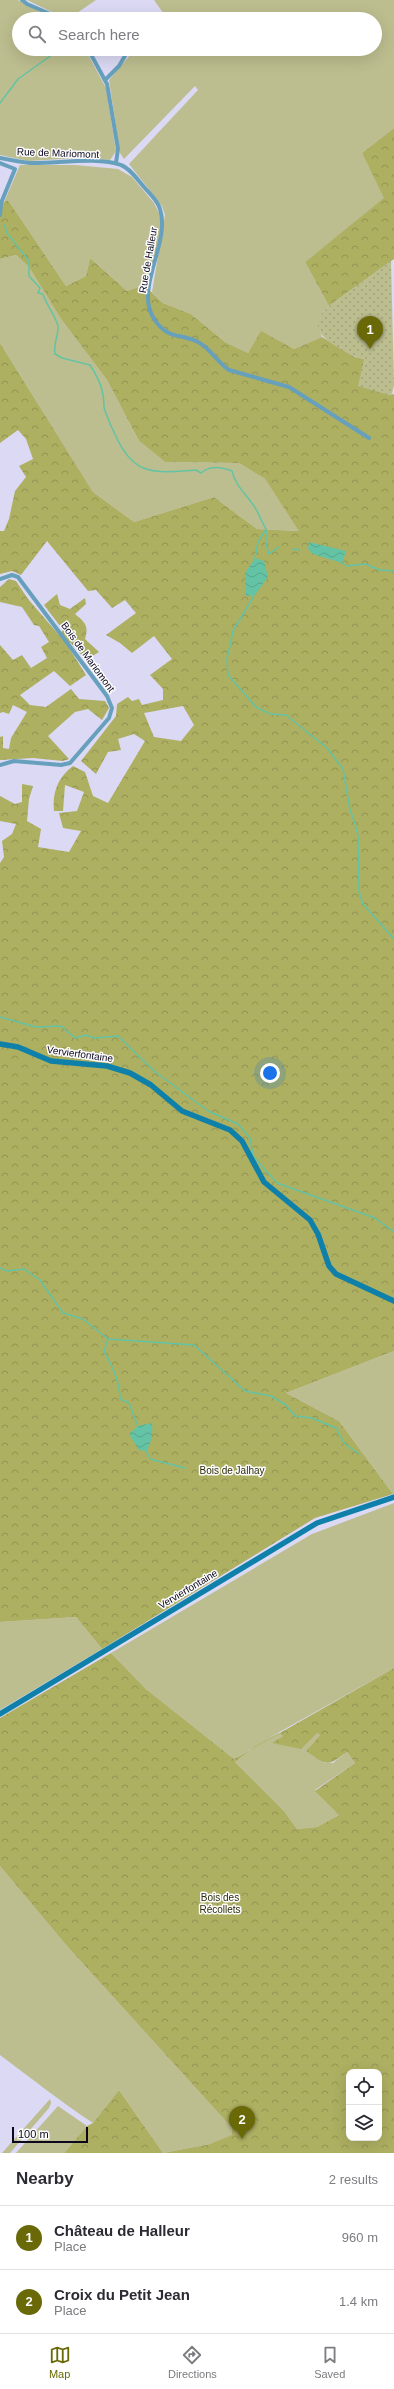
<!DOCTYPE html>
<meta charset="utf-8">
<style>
body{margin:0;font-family:Arial,sans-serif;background:#f2f2f3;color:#2b2b33}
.controls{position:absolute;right:12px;bottom:12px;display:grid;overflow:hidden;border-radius:8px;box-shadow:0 4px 16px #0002}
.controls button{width:36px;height:36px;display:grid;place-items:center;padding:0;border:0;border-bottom:1px solid #e1e1e2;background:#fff;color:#2b2b33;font:20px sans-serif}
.scale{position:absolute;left:12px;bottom:10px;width:76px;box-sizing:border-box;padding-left:4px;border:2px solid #0c071d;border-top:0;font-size:11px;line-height:14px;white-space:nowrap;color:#0c071d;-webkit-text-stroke:3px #fdfdfd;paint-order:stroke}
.you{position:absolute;left:270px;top:1073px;width:14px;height:14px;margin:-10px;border:3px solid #fff;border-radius:50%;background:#1a73e8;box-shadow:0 0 0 6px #1a73e833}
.badge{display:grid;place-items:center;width:26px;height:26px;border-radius:50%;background:#696a07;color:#fff;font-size:13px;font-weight:700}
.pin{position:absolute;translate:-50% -33px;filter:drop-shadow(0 1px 2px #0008)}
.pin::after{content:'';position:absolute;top:21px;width:14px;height:12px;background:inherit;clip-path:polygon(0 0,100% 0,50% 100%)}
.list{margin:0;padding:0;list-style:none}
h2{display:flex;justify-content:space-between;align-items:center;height:52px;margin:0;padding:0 16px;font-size:17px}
h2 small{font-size:13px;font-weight:400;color:#7c7c81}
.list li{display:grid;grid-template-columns:26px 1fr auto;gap:12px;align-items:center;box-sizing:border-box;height:64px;padding:0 16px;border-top:1px solid #e1e1e2}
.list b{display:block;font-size:15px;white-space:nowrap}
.list p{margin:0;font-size:13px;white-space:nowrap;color:#7c7c81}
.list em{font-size:13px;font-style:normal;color:#7c7c81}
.icon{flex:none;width:22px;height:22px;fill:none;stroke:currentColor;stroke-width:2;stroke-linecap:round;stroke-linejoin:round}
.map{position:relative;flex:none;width:394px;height:2153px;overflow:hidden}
.search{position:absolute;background:#fff;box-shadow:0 4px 16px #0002;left:12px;right:12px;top:12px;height:44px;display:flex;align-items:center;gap:10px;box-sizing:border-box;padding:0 14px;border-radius:22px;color:#7c7c81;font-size:15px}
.sheet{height:180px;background:#fff}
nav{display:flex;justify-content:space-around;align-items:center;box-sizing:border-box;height:56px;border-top:1px solid #e1e1e2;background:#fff;font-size:11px;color:#7c7c81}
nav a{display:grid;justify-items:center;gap:2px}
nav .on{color:#696a07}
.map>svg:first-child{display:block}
</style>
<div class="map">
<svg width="394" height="2153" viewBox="0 0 394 2153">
<defs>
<pattern id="forest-crowns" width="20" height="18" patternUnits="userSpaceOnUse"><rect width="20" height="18" fill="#adaf61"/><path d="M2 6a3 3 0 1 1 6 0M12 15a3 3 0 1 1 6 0" fill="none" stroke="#949554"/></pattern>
<pattern id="park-dots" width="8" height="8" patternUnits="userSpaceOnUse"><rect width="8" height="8" fill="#bcbe8f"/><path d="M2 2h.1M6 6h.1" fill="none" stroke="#a0a27b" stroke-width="1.8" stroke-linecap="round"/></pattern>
<pattern id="water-waves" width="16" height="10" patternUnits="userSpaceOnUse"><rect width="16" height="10" fill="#64c3a4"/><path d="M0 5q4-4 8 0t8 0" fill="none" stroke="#56a68d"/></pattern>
</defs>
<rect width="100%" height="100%" fill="#dcd9f4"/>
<!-- grass -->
<path fill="#bcbe8f" d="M0,0H18L53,19H19V49H85L106,88L116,151L110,160L77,158L29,161L0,155Z
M27,0H96L71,17L58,15Z
M154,0H394V128L362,153L385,198L305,262L329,306C317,317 317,323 322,337L294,349L261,332L248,353L225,342L191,314L163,303L152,292L165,215L162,206L129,164L198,90L195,86L124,159L120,153L109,80L135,49H375V19H164L166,17Z
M20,165H75L118,169L132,177L154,203L161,217V230L148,289L144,285L127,291L90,258L86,276L66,286L8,200L4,202Z
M16,255L29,267L61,319L107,380L139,441L165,462L239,463L265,479L300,531L257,529L214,497L134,522L93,492L0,343V259Z
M394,1351V1494H393L339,1421L286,1393Z
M394,1503V1668L267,1739L279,1733L283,1736L273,1743L317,1733L320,1735L306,1751L325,1763H333L347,1752L355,1763L315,1790L339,1815L317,1827L297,1829L284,1811L235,1762L251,1749L234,1759L146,1689L111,1653L312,1534Z
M76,1617L102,1649L0,1710V1622Z
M0,1866L66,1945L232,2128V2136L210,2144L163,2153L119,2090L93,2123C61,2102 31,2078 0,2055Z
M50,2099L51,2103L49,2108L10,2153H2Z
M58,2106L87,2126L64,2153H16Z"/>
<!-- forest -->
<path fill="url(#forest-crowns)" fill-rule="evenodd" d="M394,128V259L329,306L305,262L384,198L362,153Z
M8,200L66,286L86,276L90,258L127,291L144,285L163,303L191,314L225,342L248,353L261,331L294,349L322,337L355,357L364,359L389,395L394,394V1351L286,1393L339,1421L393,1494L315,1518L102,1649L76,1617L0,1622V863L4,857L2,841L12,834L16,824L0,821V796L15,804L22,802V784L33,786L29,799L27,821L41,829L38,847L69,852L81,831L63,828L59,813L77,811L84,792L65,785L63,811H54C52,793 58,777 73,766L85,772L93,796L108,803L145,741L134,734L118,739L121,750L108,752L96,774L81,761L116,716L117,704L128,697L132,701L139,699L142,705L163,700V689L150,675L172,659L154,636L132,653L120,643L106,635L136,613L125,600L112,608L96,590L88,591L47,541L21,575L12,571L0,574V531H4L9,519L15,491L26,477L19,466L33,459L26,439L18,430L0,443V343L93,492L134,522L214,497L257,529L299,531L265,479L239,463L165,462L139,441L107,380L61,319L29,267L16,255L0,259V204ZM183,706L194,725L181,741L154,737L144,713Z
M9,579L16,581L28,599L59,635L63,630L44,605L57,594L60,605L70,609L85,598L86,604L75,614C85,622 89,626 85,639L99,652L86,660L70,642L69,648L86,675L70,686L54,671L20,695L30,705L46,707L71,689L79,699L105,701L109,708L102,720L88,709L75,712L48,736L69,759L63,761L33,758L0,760V737L3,736V748L9,749L11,738L27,712L13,705L9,714L3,712L0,713V645L13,660L22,655L31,668L47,658L41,647L49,642L39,626L34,625L22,607L0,602V587Z
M111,1653L146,1689L234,1759L394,1668V2153H64L87,2126L93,2123L119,2090L163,2153L210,2144L232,2135V2128L66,1945L0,1866V1718ZM279,1733L283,1736L272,1743L301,1749L317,1733L320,1735L306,1751C327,1765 326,1768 347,1752L355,1763L315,1791L339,1815L317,1827L297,1829L284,1811L235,1762L254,1747ZM349,2072H379V2138H349Z"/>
<!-- park -->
<path fill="url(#park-dots)" d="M391,261L394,384L392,394L389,395L358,386L364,359C353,357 346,352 337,347C318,335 309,324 329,306Z"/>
<!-- water -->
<path fill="url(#water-waves)" d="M309,542L346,551L342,563L313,554L308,549Z
M255,558L264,561L268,577L255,595L246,596L245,573Z
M152,1423C153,1432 152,1443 146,1451L139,1450L129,1434L138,1426Z"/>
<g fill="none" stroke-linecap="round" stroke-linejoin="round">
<!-- stream -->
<path stroke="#64c3a4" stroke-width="1.5" d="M0,103L18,79L60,49
M4,225L7,233L29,261V276L40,288L38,293L43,294C46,305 55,314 58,326C59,335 53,343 55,354L62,358L90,365C99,379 104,390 104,407C104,409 112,429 114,432C133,477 153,473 196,470L201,473C210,465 222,467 232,471C235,485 246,494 254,506C259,513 261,521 266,529L258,542L255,558
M266,529V544L269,554L279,547
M293,549L299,550
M341,562L347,566L365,564L380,570L394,571
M255,594L233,631L227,659L228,675L256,707L270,714L286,715L327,748L343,769L350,810L355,823L358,836L359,892L363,904L394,939
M0,1017L36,1027L61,1026L75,1038L86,1035L94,1038L118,1036L154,1071L208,1111L238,1124L250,1138L253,1156L277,1183L375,1218L394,1232
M0,1268L7,1271L24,1269L40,1280L63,1313L83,1319L108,1339L104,1351C112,1365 120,1383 120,1399L129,1403L138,1427
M108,1339L194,1345L245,1391L271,1396L286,1405L295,1416L312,1418L336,1428L344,1443L359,1454
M146,1450L150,1459L185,1468"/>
<!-- street -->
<path stroke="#67a0bc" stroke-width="4" d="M22,0L27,4L62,19
M88,49L107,84L118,149L116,163
M105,80L119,66L129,49
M0,158C10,160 20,162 30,163C55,164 97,156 121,165C130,168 138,180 144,187C150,194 158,201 160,209C171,243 134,288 154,319C168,340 180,333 198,342C210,348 218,363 229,370L289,387L369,438
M0,163L15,169L1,203L0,215
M0,579L12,575L18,577L107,696L112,708L109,718L70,763L61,765L14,761L0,765"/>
<!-- secondary -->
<path stroke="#0e80a9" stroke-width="5.5" d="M0,1044L18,1047L51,1061L107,1066L130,1073L151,1085L182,1111L230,1130L242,1141L264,1182L310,1220L318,1234L329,1266L336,1274L394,1301
M0,1714L317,1523L394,1497"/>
</g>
<g text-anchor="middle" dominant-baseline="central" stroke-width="3" stroke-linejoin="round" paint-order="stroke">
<!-- street labels -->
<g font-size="10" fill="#0c071d" stroke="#fdfdfd">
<text transform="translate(58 153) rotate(2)">Rue de Mariomont</text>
<text transform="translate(148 260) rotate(-80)">Rue de Halleur</text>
<text transform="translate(88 657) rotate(54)">Bois de Mariomont</text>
<text transform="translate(80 1054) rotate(8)">Vervierfontaine</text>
<text transform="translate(188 1589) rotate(-31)">Vervierfontaine</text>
</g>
<!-- park labels -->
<g font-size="10" fill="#2b2b08" stroke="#fdfdfd">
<text x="232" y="1470">Bois de Jalhay</text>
<text x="220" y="1897">Bois des<tspan x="220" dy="12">Récollets</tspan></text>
</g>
</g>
</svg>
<div class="controls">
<button><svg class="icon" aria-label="locate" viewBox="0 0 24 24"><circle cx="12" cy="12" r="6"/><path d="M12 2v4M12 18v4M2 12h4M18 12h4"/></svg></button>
<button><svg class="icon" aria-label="layers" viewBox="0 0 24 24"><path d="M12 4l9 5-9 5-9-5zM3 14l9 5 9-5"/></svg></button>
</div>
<div class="scale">100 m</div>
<div class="you"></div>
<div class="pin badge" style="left:370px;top:349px">1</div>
<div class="pin badge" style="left:242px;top:2139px">2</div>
<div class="search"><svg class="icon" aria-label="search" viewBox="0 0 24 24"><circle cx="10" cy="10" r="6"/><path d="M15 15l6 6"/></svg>Search here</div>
</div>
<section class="sheet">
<h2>Nearby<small>2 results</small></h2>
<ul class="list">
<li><span class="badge">1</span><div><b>Château de Halleur</b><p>Place</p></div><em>960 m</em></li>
<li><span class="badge">2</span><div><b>Croix du Petit Jean</b><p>Place</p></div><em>1.4 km</em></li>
</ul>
</section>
<nav>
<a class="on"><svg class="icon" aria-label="map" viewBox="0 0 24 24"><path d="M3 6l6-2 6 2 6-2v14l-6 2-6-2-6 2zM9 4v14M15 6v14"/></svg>Map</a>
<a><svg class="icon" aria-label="directions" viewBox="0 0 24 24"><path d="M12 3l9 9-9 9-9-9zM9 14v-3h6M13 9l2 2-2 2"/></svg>Directions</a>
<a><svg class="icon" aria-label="saved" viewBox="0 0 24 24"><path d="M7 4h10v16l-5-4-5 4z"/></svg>Saved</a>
</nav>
